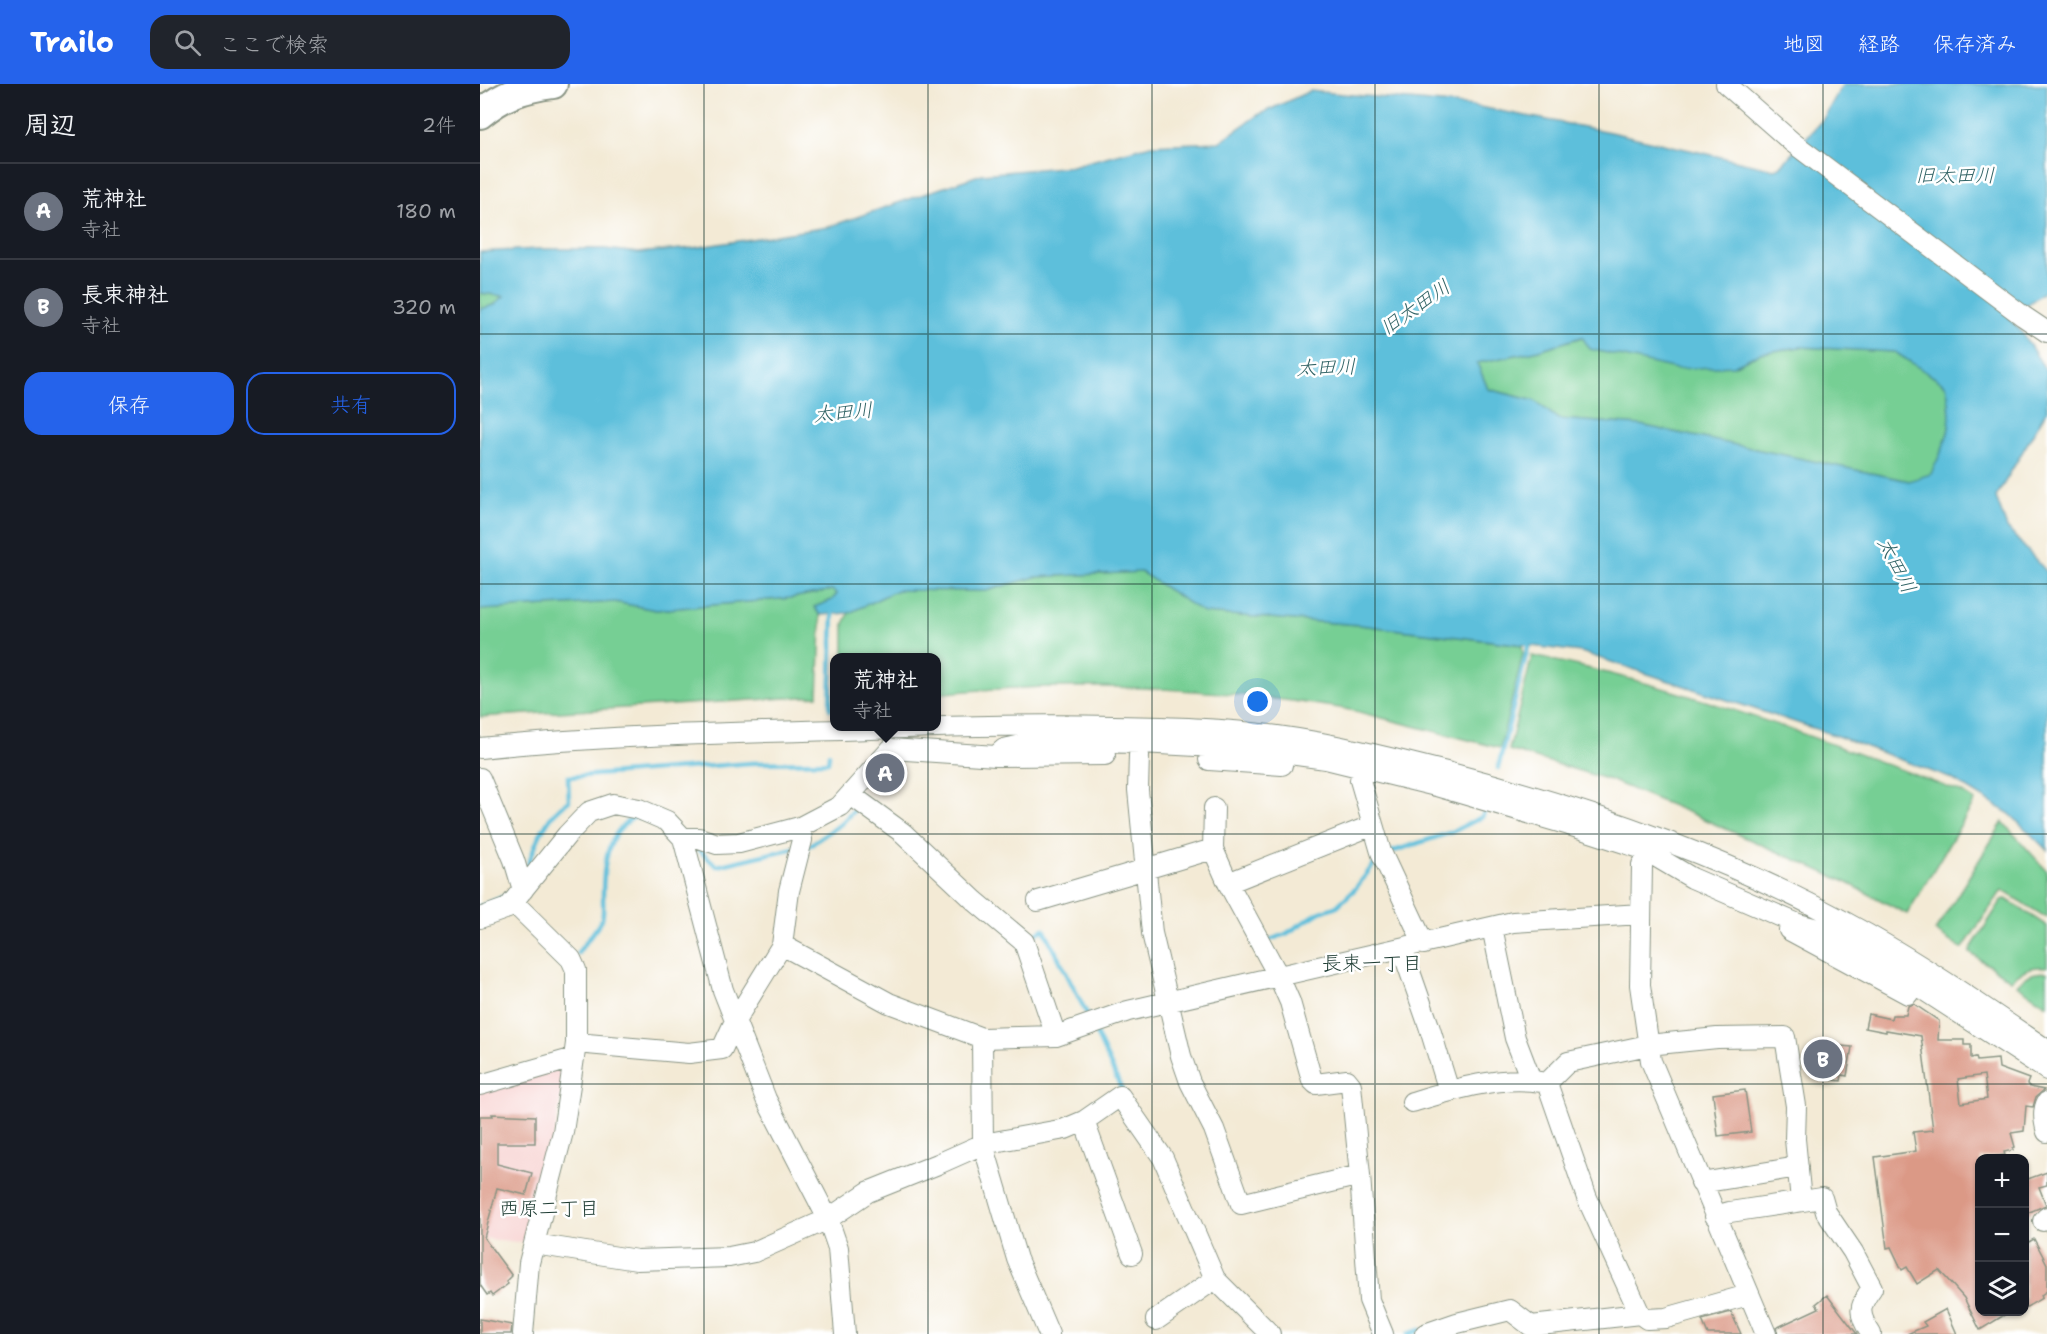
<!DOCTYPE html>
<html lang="ja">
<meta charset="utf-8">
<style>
body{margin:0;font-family:"Shantell Sans","Klee One",sans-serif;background:#20242c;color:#f1f3f6}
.controls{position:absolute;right:18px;bottom:18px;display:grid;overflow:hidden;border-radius:12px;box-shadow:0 2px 4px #0004}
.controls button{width:54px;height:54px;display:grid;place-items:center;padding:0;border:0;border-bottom:2px solid #363941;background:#171b24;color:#f1f3f6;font:30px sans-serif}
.you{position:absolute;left:778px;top:618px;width:21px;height:21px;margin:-15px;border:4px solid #fff;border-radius:50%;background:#1a73e8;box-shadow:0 0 0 9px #1a73e833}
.badge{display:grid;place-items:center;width:39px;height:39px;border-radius:50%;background:#2563eb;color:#fff;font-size:20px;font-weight:700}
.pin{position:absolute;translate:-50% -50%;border:3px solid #fff;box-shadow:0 2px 6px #0006}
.popup{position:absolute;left:350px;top:569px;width:111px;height:78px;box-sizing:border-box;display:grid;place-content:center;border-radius:12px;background:#171b24;filter:drop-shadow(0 2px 4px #0005);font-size:20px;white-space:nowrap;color:#9ea1a6}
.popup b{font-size:22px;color:#f1f3f6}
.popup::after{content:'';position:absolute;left:50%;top:100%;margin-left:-12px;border:12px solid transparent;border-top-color:#171b24}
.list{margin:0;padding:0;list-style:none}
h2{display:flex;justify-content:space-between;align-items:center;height:78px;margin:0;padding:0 24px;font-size:26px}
h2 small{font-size:20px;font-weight:400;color:#9ea1a6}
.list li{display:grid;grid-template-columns:39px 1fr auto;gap:18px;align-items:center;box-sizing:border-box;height:96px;padding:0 24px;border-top:2px solid #363941}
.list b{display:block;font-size:22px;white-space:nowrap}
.list p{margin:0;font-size:20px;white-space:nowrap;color:#9ea1a6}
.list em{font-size:20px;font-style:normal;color:#9ea1a6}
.actions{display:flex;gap:12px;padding:18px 24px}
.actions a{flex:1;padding:14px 0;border:2px solid #2563eb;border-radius:18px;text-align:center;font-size:21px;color:#2563eb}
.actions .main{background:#2563eb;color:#fff}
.icon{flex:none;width:33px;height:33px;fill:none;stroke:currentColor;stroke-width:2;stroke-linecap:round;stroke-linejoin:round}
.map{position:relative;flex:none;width:1567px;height:1250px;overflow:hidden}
header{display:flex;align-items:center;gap:36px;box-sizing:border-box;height:84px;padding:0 30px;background:#2563eb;color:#fff}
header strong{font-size:28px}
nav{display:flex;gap:33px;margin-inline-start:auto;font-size:21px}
.search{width:420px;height:54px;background:#20242c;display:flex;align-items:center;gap:15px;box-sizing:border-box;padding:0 21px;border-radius:18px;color:#9ea1a6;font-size:22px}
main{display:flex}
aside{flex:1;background:#171b24}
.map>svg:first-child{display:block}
</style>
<header>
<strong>Trailo</strong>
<div class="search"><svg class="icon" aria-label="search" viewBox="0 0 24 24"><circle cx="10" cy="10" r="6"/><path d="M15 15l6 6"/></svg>ここで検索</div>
<nav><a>地図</a><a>経路</a><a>保存済み</a></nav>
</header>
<main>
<aside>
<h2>周辺<small>2件</small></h2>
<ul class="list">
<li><span class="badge" style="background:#6b7280">A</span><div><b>荒神社</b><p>寺社</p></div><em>180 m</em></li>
<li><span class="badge" style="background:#6b7280">B</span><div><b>長束神社</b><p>寺社</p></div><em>320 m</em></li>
</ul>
<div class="actions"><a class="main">保存</a><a>共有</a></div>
</aside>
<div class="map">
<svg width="1567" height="1250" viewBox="0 0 1567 1250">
<rect width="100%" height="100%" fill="#fff"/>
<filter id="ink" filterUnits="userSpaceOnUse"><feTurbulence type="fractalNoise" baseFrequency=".0167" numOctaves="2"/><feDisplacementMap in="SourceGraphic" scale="12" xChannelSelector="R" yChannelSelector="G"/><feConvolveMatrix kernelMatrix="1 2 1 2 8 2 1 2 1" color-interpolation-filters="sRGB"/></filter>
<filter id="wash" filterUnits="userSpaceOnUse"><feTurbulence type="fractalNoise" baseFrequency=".008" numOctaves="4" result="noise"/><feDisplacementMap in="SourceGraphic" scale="24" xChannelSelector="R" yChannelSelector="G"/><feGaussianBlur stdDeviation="1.35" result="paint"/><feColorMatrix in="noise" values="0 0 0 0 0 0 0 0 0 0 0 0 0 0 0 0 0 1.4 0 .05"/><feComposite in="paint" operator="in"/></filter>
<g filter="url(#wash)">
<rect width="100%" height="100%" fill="#f3ead5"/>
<!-- built -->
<path fill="#f7d0cf" d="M86,980L75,1047L47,1159L0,1154V1005Z"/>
<!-- green -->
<path fill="#76cf94" stroke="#4a8664" stroke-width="1.5" d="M0,209L24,212L14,221L0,225Z
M1102,253L1253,282L1280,269L1320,263L1415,268L1466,301C1475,343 1468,353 1451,391L1429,397L1160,341L1078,335L1055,317L1008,305L997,279L1055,267Z
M661,488L725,529L880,541L1042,561L1043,570L1020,664C984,655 949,646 914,637C896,633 878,627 860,624C731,603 587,596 456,610V574H364V540L369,529L417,506L506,507L555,493Z
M352,506L357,510L352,516L334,523L340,531L341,542L338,612L0,633V526L135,518L176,526L311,514Z
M1052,572C1200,601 1342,656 1483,709L1495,717L1427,830L1368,799L1212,730L1130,696L1029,666Z
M1523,738L1567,787V834L1522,806L1483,864H1480L1455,847Z
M1526,815L1567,842V883C1551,882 1543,885 1531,896L1490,869V866L1522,816Z
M1567,888V921L1537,901C1546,891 1554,888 1567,888Z"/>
<!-- water -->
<path fill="#5dbfdb" stroke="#3e7e88" stroke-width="1.5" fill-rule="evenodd" d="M1363,0H1567V205L1530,235L1540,246L1567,288V326L1516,413L1527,444L1567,488V766L1530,730L1472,695L1360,653L1101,568L880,541L724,529L661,488L555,493L506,507L417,506L369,529L340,531L334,523L352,516L357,510L352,506L311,514L176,526L135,518L0,526V225L14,221L24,212L0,209V168L59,165H125L158,169L213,164L348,143L502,90L592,82L671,61L739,58L778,31L830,7L994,22L1130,48L1294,85L1300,83L1343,35ZM1102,253L1110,265L1196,285L1253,282L1280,269L1320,263L1415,268L1466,301C1475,343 1468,353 1451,390L1429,397L1160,341L1078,335L1055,317L1008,305L997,279L1055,267Z"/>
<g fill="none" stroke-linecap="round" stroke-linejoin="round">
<!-- stream -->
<path stroke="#5dbfdb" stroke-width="4.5" d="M350,625L353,530
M1018,684L1049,559
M214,762L237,782L314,764
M327,763L361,740L376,724L379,725
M908,769L972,748L1002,733L1005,726
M46,787C55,761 64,732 89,717L88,693L271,679L348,678L349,670
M0,823L28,811
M546,855L564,845L610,936
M784,858L806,850L838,829L857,822L875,805L898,775
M98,869C105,858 116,847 122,835C124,829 123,818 123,812C123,782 126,750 154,733L158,734
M614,945L642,1006
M928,1250L940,1246"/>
</g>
<g id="blocks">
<!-- building -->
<path fill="#db9986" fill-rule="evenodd" d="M1434,920L1459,937L1458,956H1484V961H1491V974L1496,973L1497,977L1518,975L1519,984L1549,995L1547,1000L1550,1003L1564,1006L1556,1013L1553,1023L1546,1022L1544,1047L1531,1049L1535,1063L1533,1064V1066L1524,1068L1525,1071L1500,1074V1227H1531L1500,1246L1484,1214L1459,1186L1437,1200L1427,1183L1422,1186L1411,1163L1407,1164L1395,1073L1436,1067L1433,1048L1453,1046L1441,952L1406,946V948L1385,944L1388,930L1411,935L1412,931H1426L1428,922ZM1504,991L1507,1015L1481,1019L1478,995Z
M1349,961L1372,963L1367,992L1362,991L1361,997L1345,995Z
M1265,1006L1271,1048L1238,1052L1233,1010Z
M12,1030L55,1032V1059H17V1080L52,1089L46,1111L17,1104L4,1154L32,1192L26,1198L28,1200L12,1212L10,1209L7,1211L0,1201V1032H13Z
M1567,1088V1101L1559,1103L1566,1121L1545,1130V1096Z
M1554,1155L1567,1180V1207L1561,1211L1562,1214L1545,1224V1160Z
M1347,1211L1377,1250H1298L1296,1244L1339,1224L1336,1220Z
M1466,1225L1477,1250H1427L1446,1242L1443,1238Z
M1251,1228L1261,1250H1228L1222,1236Z
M0,1235L32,1241L31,1250H0Z"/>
</g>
</g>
<g filter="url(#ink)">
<use href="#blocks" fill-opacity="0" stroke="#899484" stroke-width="1.5"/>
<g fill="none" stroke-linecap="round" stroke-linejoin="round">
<!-- minor casing -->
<g stroke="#899484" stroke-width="22">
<path id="minor" d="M1246,0L1312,58L1543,232L1567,248
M0,664C120,652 241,649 362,646C452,643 542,640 633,642C687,643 743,644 797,652C857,660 915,675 974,690C1118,728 1257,777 1387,850C1449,885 1508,926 1567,966
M659,671L658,706L672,849L701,972L710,998L734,1045L761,1120L880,1091
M516,672L524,665L560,657L661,659L772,665L846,675L956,702L1089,741L1163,765L1212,794L1318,840L1345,847L1416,888L1567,986
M729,676L802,681
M0,694L34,776L43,806
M880,696L901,768L944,860
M371,711L423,749L495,817L544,858L576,952
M734,724L733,765L748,799L799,893L810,918L832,996L836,1000L867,996L871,1001L880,1091L889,1216L903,1250
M203,754H219L237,760L259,759L320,743L360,722L411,665L516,672L625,671
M1162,781L1160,901L1171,977L1286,1250
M748,799L893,741
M558,817L733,765
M33,818L91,875L96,886V959L94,974L83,1048L49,1179L43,1250
M0,834L28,824L87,751L109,728L133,720L159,725L187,737L203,754L243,906L286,1015L348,1135L358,1164L365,1250
M1012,843L1035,954L1051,996
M1309,846L1428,910
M302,861L409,919L502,954L576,952L648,927L1033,838L1161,830
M922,865L949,942L969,1007
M502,954L503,1060L537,1175L569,1250
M96,959L209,969L242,965L255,937L302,861L309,807L322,756L320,743
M0,1001L94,974
M932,1018C972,1006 1019,991 1061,998
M1567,1018C1562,1027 1564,1038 1567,1048
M604,1037L652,1170
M1221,1099L1318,1083
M1235,1132L1250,1128L1342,1114L1346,1128L1373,1168L1392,1204C1378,1223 1378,1230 1391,1250
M1563,1137L1567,1133
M54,1160L157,1176L249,1173L274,1168L348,1135L388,1108L458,1080L503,1060L585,1045L604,1037L640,1012L683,1074L735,1195L790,1250
M1160,1230L1107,1114L1067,999L1088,978L1168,961L1237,954L1305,953L1316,1022L1315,1055L1321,1117
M676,1236L735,1195
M945,1250L977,1239L1030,1226L1051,1242L1160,1230L1167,1235L1186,1234L1268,1211"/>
</g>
<!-- highway casing -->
<g stroke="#899484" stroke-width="32">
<path id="highway" d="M0,30C24,10 43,4 73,0"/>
</g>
<!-- minor -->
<use href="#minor" stroke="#fff" stroke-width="20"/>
<!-- highway -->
<use href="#highway" stroke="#fff" stroke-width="28"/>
</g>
</g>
<!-- grid -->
<path fill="none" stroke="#1f3d34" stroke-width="1.5" stroke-opacity="0.55" d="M224,0V1250M448,0V1250M672,0V1250M895,0V1250M1119,0V1250M1343,0V1250M0,250H1567M0,500H1567M0,750H1567M0,1000H1567"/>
<g text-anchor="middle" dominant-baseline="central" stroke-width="5" stroke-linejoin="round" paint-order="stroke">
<!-- water labels -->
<g font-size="20" font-style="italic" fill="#326466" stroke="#fff">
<text x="1475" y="91">旧太田川</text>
<text transform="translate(935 223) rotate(-35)">旧太田川</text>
<text transform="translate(846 283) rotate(-2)">太田川</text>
<text transform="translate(363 328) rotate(-5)">太田川</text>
<text transform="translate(1417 481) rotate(63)">太田川</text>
</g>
<!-- neighbourhood labels -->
<g font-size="20" fill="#1f3d34" stroke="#fff">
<text x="892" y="879">長束一丁目</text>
<text x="69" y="1124">西原二丁目</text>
</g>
</g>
</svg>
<div class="controls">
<button>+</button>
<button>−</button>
<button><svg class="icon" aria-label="layers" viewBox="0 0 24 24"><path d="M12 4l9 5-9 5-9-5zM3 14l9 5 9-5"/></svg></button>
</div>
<div class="you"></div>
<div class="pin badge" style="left:405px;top:689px;background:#6b7280">A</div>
<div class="popup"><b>荒神社</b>寺社</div>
<div class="pin badge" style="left:1343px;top:975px;background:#6b7280">B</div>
</div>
</main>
